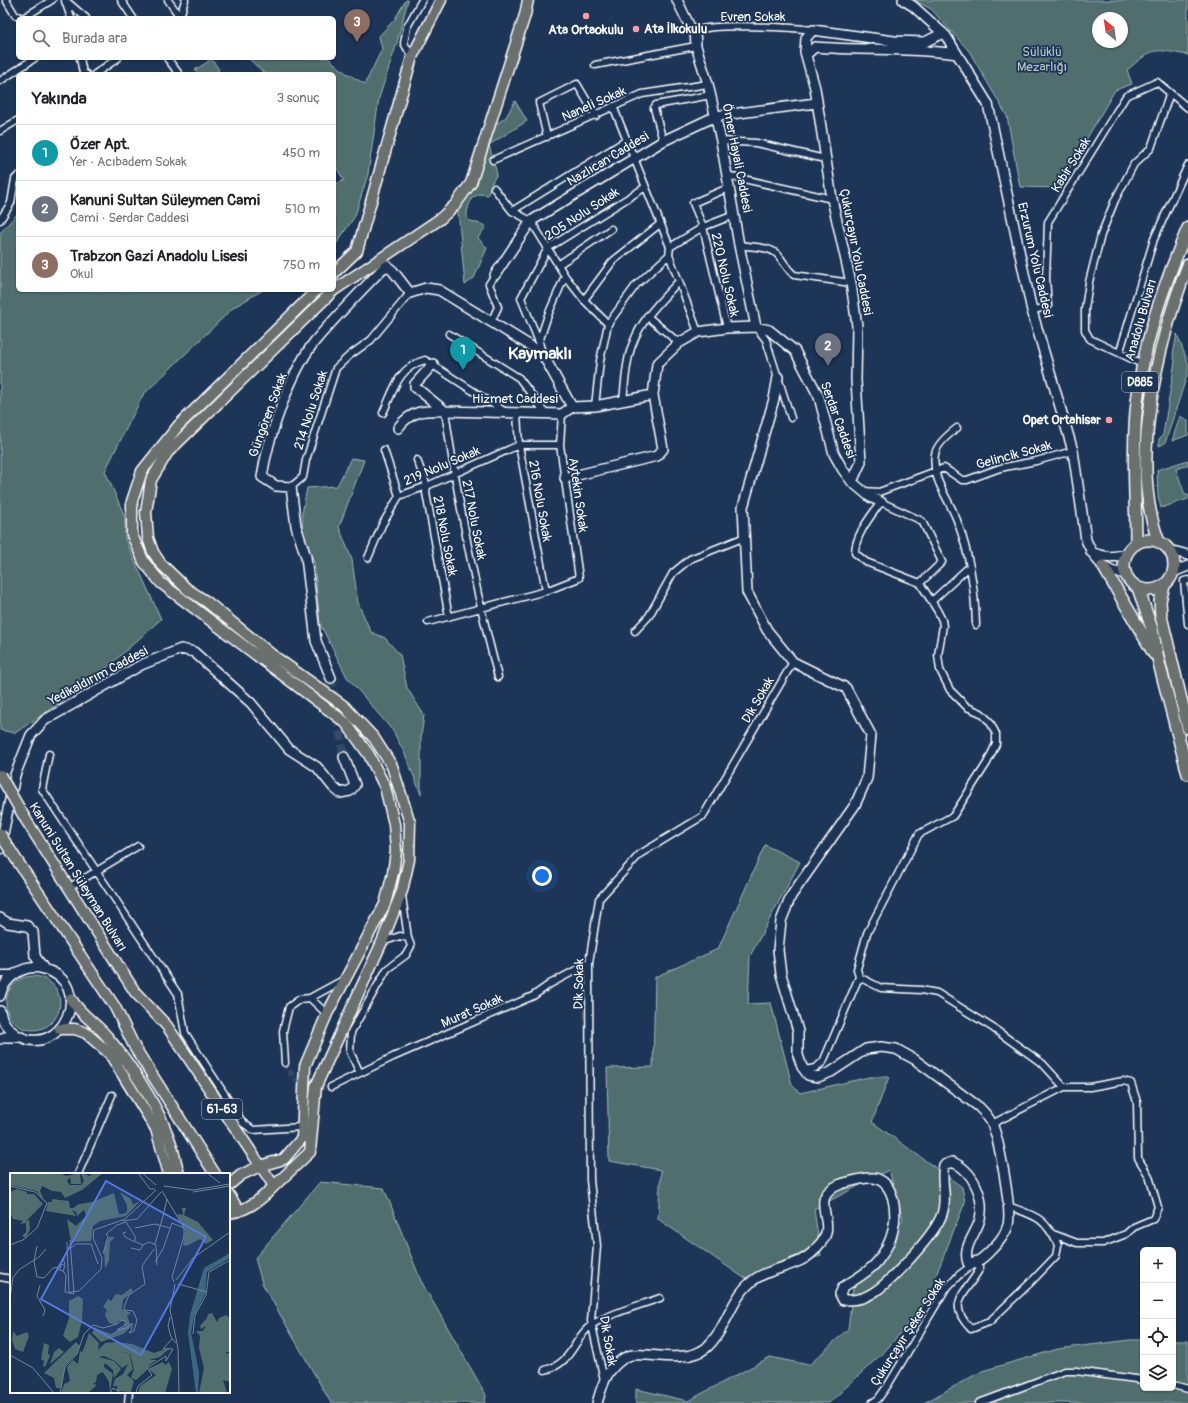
<!DOCTYPE html>
<html lang="tr">
<meta charset="utf-8">
<style>
body{margin:0;font-family:Pangolin,sans-serif;background:#f6f6f6;color:#202124}
.controls{position:absolute;right:12px;bottom:12px;display:grid;overflow:hidden;border-radius:6px;box-shadow:0 1px 3px #0004}
.controls button{width:36px;height:36px;display:grid;place-items:center;padding:0;border:0;border-bottom:1px solid #e0e0e0;background:#fff;color:#202124;font:20px sans-serif}
.compass{position:absolute;left:1092px;top:12px;width:36px;height:36px;border-radius:50%;background:#fff;box-shadow:0 1px 3px #0004;rotate:331deg}
.you{position:absolute;left:542px;top:876px;width:14px;height:14px;margin:-10px;border:3px solid #fff;border-radius:50%;background:#1a73e8;box-shadow:0 0 0 6px #1a73e833}
.badge{display:grid;place-items:center;width:26px;height:26px;border-radius:50%;background:#84575d;color:#fff;font-size:13px;font-weight:700}
.pin{position:absolute;translate:-50% -33px;filter:drop-shadow(0 1px 2px #0008)}
.pin::after{content:'';position:absolute;top:21px;width:14px;height:12px;background:inherit;clip-path:polygon(0 0,100% 0,50% 100%)}
.list{margin:0;padding:0;list-style:none}
h2{display:flex;justify-content:space-between;align-items:center;height:52px;margin:0;padding:0 16px;font-size:17px}
h2 small{font-size:13px;font-weight:400;color:#757577}
.list li{display:grid;grid-template-columns:26px 1fr auto;gap:12px;align-items:center;box-sizing:border-box;height:56px;padding:0 16px;border-top:1px solid #e0e0e0}
.list b{display:block;font-size:15px;white-space:nowrap}
.list p{margin:0;font-size:13px;white-space:nowrap;color:#757577}
.list em{font-size:13px;font-style:normal;color:#757577}
.icon{flex:none;width:22px;height:22px;fill:none;stroke:currentColor;stroke-width:2;stroke-linecap:round;stroke-linejoin:round}
.map{position:relative;flex:none;width:1188px;height:1403px;overflow:hidden}
.search{position:absolute;background:#fff;box-shadow:0 1px 3px #0004;left:16px;top:16px;width:320px;height:44px;display:flex;align-items:center;gap:10px;box-sizing:border-box;padding:0 14px;border-radius:6px;color:#757577;font-size:15px}
.panel{position:absolute;background:#fff;box-shadow:0 1px 3px #0004;left:16px;top:72px;width:320px;height:220px;border-radius:6px}
.map>svg:first-child{display:block}
</style>
<div class="map">
<svg width="1188" height="1403" viewBox="0 0 1188 1403">
<rect width="100%" height="100%" fill="#1d3557"/>
<filter id="ink" filterUnits="userSpaceOnUse"><feTurbulence type="fractalNoise" baseFrequency=".025" numOctaves="2"/><feDisplacementMap in="SourceGraphic" scale="8" xChannelSelector="R" yChannelSelector="G"/><feConvolveMatrix kernelMatrix="1 2 1 2 8 2 1 2 1" color-interpolation-filters="sRGB"/></filter>
<g filter="url(#ink)">
<!-- green -->
<path fill="#4f6e6d" stroke="#a7b6b6" fill-rule="evenodd" d="M406,0H408L396,46L379,98L368,174L355,216L334,247V185L344,180L334,164V74H265L248,58H328L346,73L365,84L382,49L379,36L395,19Z
M914,0H1188V55C1152,49 1156,46 1127,70L1132,84L1115,90L1058,188L1020,187L1007,116L969,51L931,9ZM1098,18H1122V42H1098Z
M212,59L219,70L213,74H198L195,70Z
M515,101L527,121L489,145L497,174L491,184L488,195L479,194L472,198C469,205 465,213 468,220L486,226L478,238L487,248L474,278L465,285L458,210L476,183L487,143L495,125L506,117Z
M18,213V290H263L234,307L143,395L105,471L125,517V539L161,619L92,681L15,733L0,730V233Z
M1177,334L1188,363V372L1165,443L1159,446V439L1163,435L1175,361L1173,354Z
M1180,416L1188,421V435L1172,441Z
M351,458L364,460L339,527L352,560L358,603L371,632L385,638L400,655L407,688L424,715L421,737V794L405,754L393,731L347,677L320,624L314,562L303,533L302,514L307,488L337,486Z
M1188,460V465L1176,469L1185,495H1188V499L1161,508L1158,496L1157,470Z
M765,845L800,862L750,956L748,1004L771,1003L792,1085L800,1093L869,1077H889L872,1122L962,1187L965,1202L925,1303L886,1350L829,1403H636V1389L688,1401L770,1357L809,1365L848,1329L853,1288L903,1219L889,1170L814,1209L821,1256L744,1278L658,1219L661,1170L609,1161L607,1068L653,1067L655,977L718,949Z
M6 1003a27 27 0 1 1 54 0a27 27 0 1 1-54 0Z
M320,1182L384,1188L421,1281L486,1395L485,1403H331L262,1283L255,1258Z
M1130,1340H1143V1388H1173V1341H1188V1403H924L982,1371L1058,1349Z"/>
<g fill="none" stroke-linecap="round" stroke-linejoin="round">
<!-- street-tunnel -->
<path stroke="#344968" stroke-width="6" stroke-dasharray="6 3" stroke-linecap="butt" d="M285,1063C297,1087 305,1087 331,1087"/>
<!-- secondary-tunnel -->
<path stroke="#344968" stroke-width="9" stroke-dasharray="9 4.5" stroke-linecap="butt" d="M331,678L344,757"/>
<!-- street casing -->
<g stroke="#fff" stroke-width="9">
<path id="street" d="M6,0L15,15L22,18
M65,0L86,18
M121,0L133,18
M168,0L180,17
M65,1L71,18
M23,18L52,0
M178,18L180,17L185,0
M692,29L695,31C712,23 791,27 813,30
M412,57L404,43L407,27L422,0
M80,58L83,73L86,74
M167,58L179,74
M595,65L696,46
M95,74L118,58
M0,81L35,58
M613,106L670,247
M0,131L18,120
M547,137L539,103L577,84L596,116
M663,141L654,108L656,105L711,95
M721,141L756,143L825,159
M493,160L642,94L708,84
M726,175L832,199
M494,188L512,211L531,221L565,276L584,300L608,324
M512,211L625,141
M0,220L11,203L15,179L18,176
M739,245C750,247 770,246 778,255C784,262 787,269 794,275L851,283
M669,255L698,332
M558,265L611,229
M584,300L613,261L660,224
M1032,311L1048,306L1046,278L1048,222L1126,96L1157,82L1188,108
M647,316L679,343
M491,322L498,307L489,284L495,275
M756,327L766,340L791,418
M727,328L703,227L693,203L728,188
M449,334L519,378L546,414
M539,342L548,315L565,276
M1120,351L1154,239L1188,165
M542,353L539,342L521,298L548,248L644,188
M1142,364L1090,339L1085,330V309L1089,282L1101,235L1115,200L1134,164L1151,148L1170,93
M623,401C625,383 626,359 633,343C642,318 662,300 679,281
M595,406L600,361L608,324L636,285L669,255L670,247L703,227L734,215
M445,411C458,501 475,590 498,677
M383,413C394,390 398,367 425,360L507,413
M517,414L519,445L546,591
M957,428C949,434 937,444 935,454C931,481 950,499 958,523C970,556 975,590 976,625
M384,450L399,496
M417,460L427,486L426,493L449,617
M291,487L303,477L306,460L336,368L350,355L371,340L410,293
M863,491L879,492L944,468L962,480H967L1000,468L1036,461L1073,451
M368,558L382,525L399,496L427,486L519,445H560
M1188,580L1184,581L1188,624
M920,583L942,562L922,521L881,502C871,516 855,535 855,553L866,562L920,583L937,610L942,620L943,626L938,655L940,670L950,690L967,707L981,713L990,722L996,734V744L987,763L953,816L919,834L867,933L857,969L859,977L881,988L921,990L937,993L993,1028L1043,1064L1064,1087
M932,601L970,566
M428,622L546,591L579,578L560,445L562,414
M635,631L649,616L673,573L690,559L745,537
M49,754L42,789L178,994L185,1033L243,1123L253,1130L302,1127
M70,887L138,846
M382,942L400,936L408,938
M0,974H14
M310,998L327,1014
M285,1063L283,1031L289,1007L300,999L310,998L345,979
M805,1070L815,1068L823,1062L859,977
M360,1073L350,1052L351,1032L387,969L406,955L411,946L408,938L402,896
M331,1087L393,1057L533,996L550,984L589,963
M992,1124L1064,1087H1090L1123,1081L1131,1083L1137,1102L1138,1158L1149,1176L1158,1207L1153,1219L1134,1227L1126,1234L1103,1243H1077L1053,1234
M78,1174L112,1095
M0,1277L11,1279
M545,1370C574,1363 573,1337 593,1324C613,1312 638,1306 660,1298
M604,1380L591,1321L597,1246L590,1180L589,963L599,899L640,854L703,816L793,662
M1173,1385L1188,1389
M128,1403L129,1392
M872,1403L878,1399L888,1385L945,1290L959,1275L975,1263L980,1268C968,1292 944,1302 971,1329L989,1322L1032,1281L1056,1256L1058,1245C1044,1216 1035,1216 1008,1206
M979,1403L1065,1371H1076L1143,1380"/>
</g>
<!-- secondary casing -->
<g stroke="#fff" stroke-width="12">
<path id="secondary" d="M677,0L691,29
M903,0L913,6L946,36L988,104L1032,311L1073,451L1086,540C1094,558 1104,574 1125,573
M695,31L696,46L708,84L721,141L739,245L756,327
M806,55L815,47C863,51 910,47 957,54
M495,275L531,221L663,141L716,116L816,103
M572,407L595,406L653,395L657,364L679,343L698,332L727,328L756,327L769,330L795,351L819,397L834,454L843,470L852,482L870,497L881,502
M398,428C411,410 425,410 445,411
M565,478L657,456L663,449L653,395
M852,482L861,462L856,380L857,326L851,283L832,199L815,88L805,52L806,38L813,30L894,41L925,42L943,33
M1169,550L1188,555
M1091,552C1104,557 1114,559 1127,553
M1173,572L1188,566
M331,678L316,641L306,557L296,526L291,487L276,486L262,477C268,437 290,373 315,341C337,315 362,290 386,265L393,271L410,293L426,288L439,290L542,353L572,407L562,414L445,411L415,387V384L433,364
M0,849L15,775L31,735L45,720L141,665L181,649L194,652L251,703L289,749L317,767L333,787L340,793L350,791L355,785L344,757
M0,918L8,923L27,926L33,932L35,956L44,969
M0,996C4,977 25,963 44,969C97,984 61,1061 17,1035C9,1030 2,1022 0,1011
M0,1039L5,1037H20
M597,1403C603,1383 606,1370 624,1358C627,1357 630,1355 632,1355C650,1353 666,1359 684,1356C691,1356 701,1352 706,1348C726,1330 731,1299 750,1283C770,1265 802,1269 818,1246C821,1243 825,1237 826,1233C831,1215 810,1196 841,1184C851,1181 863,1177 874,1178C895,1182 897,1213 893,1230C891,1240 884,1253 877,1262C868,1273 855,1279 843,1287L840,1294L843,1300C852,1300 861,1300 869,1295C888,1286 936,1233 942,1214C948,1197 940,1181 944,1165L952,1162C973,1170 985,1197 980,1219C976,1235 962,1246 968,1263C977,1263 982,1259 989,1252C997,1244 1005,1236 1008,1225C1012,1209 999,1139 992,1124C989,1117 984,1112 979,1107L914,1059L896,1049L881,1047L866,1049L831,1072L818,1077L808,1075L802,1067L798,1055V1031L781,974L778,950L781,921L791,896L855,805L867,778L871,735L846,688L793,662L767,630L747,592L743,507L774,399L778,377"/>
</g>
<!-- primary casing -->
<g stroke="#fff" stroke-width="13">
<path id="primary" d="M334,273L357,251L412,57L441,0
M334,290L440,219L455,205L471,183L525,15L528,0
M26,820L135,992L167,1026L274,1186C262,1199 247,1211 229,1213
M18,862L115,1007L135,1048L215,1174
M71,999C83,1018 97,1023 109,1039C129,1062 156,1104 167,1133C173,1146 175,1160 179,1174
M60,1029H75L86,1033L110,1054L156,1129L169,1174
M229,1185L241,1175L260,1166L284,1159L302,1138L305,1066L327,1014L385,904L393,873L396,851L394,824L385,787L369,755L346,723L161,583L144,562L132,535V501L142,471L178,426L317,290
M274,1186L310,1152L316,1086L382,942L402,891L409,860L410,823L392,766L374,738L344,706L271,654L207,602L187,589L161,564L153,552L148,538L146,512L151,480L168,452L334,290
M229,1195L239,1211"/>
</g>
<!-- highway casing -->
<g stroke="#fff" stroke-width="14">
<path id="highway" d="M1124 565a25 25 0 1 1 50 0a25 25 0 1 1-50 0Z
M1159,542C1128,463 1158,341 1188,265
M1136,544C1136,500 1132,456 1136,412C1141,348 1163,287 1188,228
M1103,566L1154,654
M1164,586L1160,601L1161,616L1188,728
M1138,588L1152,629L1159,663L1188,774"/>
</g>
<!-- street -->
<use href="#street" stroke="#1d3557" stroke-width="6"/>
<!-- secondary -->
<use href="#secondary" stroke="#1d3557" stroke-width="9"/>
<!-- primary -->
<use href="#primary" stroke="#6b706d" stroke-width="10"/>
<!-- highway -->
<use href="#highway" stroke="#6b706d" stroke-width="11"/>
<!-- primary-bridge casing -->
<g stroke="#fff" stroke-width="13" stroke-linecap="butt">
<path id="primary-bridge" d="M0,775L26,820
M0,834L18,862"/>
</g>
<!-- primary-bridge -->
<use href="#primary-bridge" stroke="#6b706d" stroke-width="10"/>
</g>
</g>
<!-- markers -->
<g fill="#ff9aa2" stroke="#1d3557" stroke-width="1.5">
<circle cx="586" cy="16" r="4"/>
<circle cx="636" cy="29" r="4"/>
<circle cx="1109" cy="420" r="4"/>
</g>
<g text-anchor="middle" dominant-baseline="central" stroke-width="3.5" stroke-linejoin="round" paint-order="stroke">
<!-- shield labels -->
<g fill="#1d3557" stroke="#bbc2cd" stroke-width="1">
<rect x="1122" y="372" width="36" height="20" rx="3"/>
<rect x="202" y="1099" width="40" height="20" rx="3"/>
</g>
<g font-size="12" font-weight="bold" fill="#fff">
<text x="1140" y="382">D885</text>
<text x="222" y="1109">61-63</text>
</g>
<!-- street labels -->
<g font-size="13" fill="#fff" stroke="#1d3557">
<text x="753" y="17">Evren Sokak</text>
<text transform="translate(594 104) rotate(-24)">Naneli Sokak</text>
<text transform="translate(737 158) rotate(79)">Ömer Hayali Caddesi</text>
<text transform="translate(608 159) rotate(-31)">Nazlıcan Caddesi</text>
<text transform="translate(1071 165) rotate(-58)">Kabir Sokak</text>
<text transform="translate(582 214) rotate(-33)">205 Nolu Sokak</text>
<text transform="translate(856 252) rotate(79)">Çukurçayır Yolu Caddesi</text>
<text transform="translate(1035 260) rotate(77)">Erzurum Yolu Caddesi</text>
<text transform="translate(725 275) rotate(77)">220 Nolu Sokak</text>
<text transform="translate(1141 320) rotate(-74)">Anadolu Bulvarı</text>
<text x="515" y="399">Hizmet Caddesi</text>
<text transform="translate(311 410) rotate(-72)">214 Nolu Sokak</text>
<text transform="translate(268 415) rotate(-70)">Güngören Sokak</text>
<text transform="translate(838 420) rotate(70)">Serdar Caddesi</text>
<text transform="translate(1014 455) rotate(-15)">Gelincik Sokak</text>
<text transform="translate(442 466) rotate(-23)">219 Nolu Sokak</text>
<text transform="translate(578 495) rotate(82)">Aytekin Sokak</text>
<text transform="translate(540 501) rotate(80)">216 Nolu Sokak</text>
<text transform="translate(474 520) rotate(79)">217 Nolu Sokak</text>
<text transform="translate(445 536) rotate(79)">218 Nolu Sokak</text>
<text transform="translate(98 676) rotate(-28)">Yedikaldırım Caddesi</text>
<text transform="translate(758 700) rotate(-60)">Dik Sokak</text>
<text transform="translate(78 877) rotate(58)">Kanuni Sultan Süleyman Bulvarı</text>
<text transform="translate(579 984) rotate(-89)">Dik Sokak</text>
<text transform="translate(472 1011) rotate(-24)">Murat Sokak</text>
<text transform="translate(908 1332) rotate(-57)">Çukurçayır Şeker Sokak</text>
<text transform="translate(608 1341) rotate(80)">Dik Sokak</text>
</g>
<!-- poi labels -->
<g font-size="13" font-weight="bold" fill="#fff" stroke="#1d3557" text-anchor="start">
<text x="644" y="29">Ata İlkokulu</text>
<text x="586" y="30" text-anchor="middle">Ata Ortaokulu</text>
<text x="1101" y="420" text-anchor="end">Opet Ortahisar</text>
</g>
<!-- park labels -->
<g font-size="13" fill="#b9c5c5" stroke="#1d3557">
<text x="1042" y="52">Sülüklü<tspan x="1042" dy="15">Mezarlığı</tspan></text>
</g>
<!-- district labels -->
<g font-size="17" font-weight="bold" fill="#fff" stroke="#1d3557">
<text x="540" y="353">Kaymaklı</text>
</g>
</g>
<!-- overview -->
<g transform="translate(10 1173)">
<rect width="220" height="220" fill="#1d3557"/>
<path d="M0,0H50L56,3L70,0L71,11H61L60,4L57,8L60,12H71L74,8L71,0L80,3L82,1L93,0L72,17L55,25L51,19L42,18L32,13L30,18L35,29L26,18L0,12ZM7,16L17,19V21H24L33,31L17,47L16,49L19,46L20,56L16,65L12,63L16,59V50L10,51L13,48L3,46L0,39V19ZM110,19L121,26L123,32L131,27L116,43L90,48L83,53L81,68L61,69L57,46L66,53L76,43L74,37L67,43L66,39L62,37L66,43L36,38L38,29H42V26L59,28L60,35H63L69,31L82,29L104,20L109,41H113L117,39V32ZM172,35H176L174,42L188,49L203,67L196,71L190,66L176,73L173,72L175,58L167,41L173,42ZM99,64H105L100,69L99,88L95,95L94,76ZM121,115L123,118L113,127L112,136L121,140L117,143L121,154L113,161L91,169L82,160L85,155L101,161L115,153L116,148H108L107,152L99,150L95,142L97,137L93,134L98,126L101,128L106,121L112,122ZM68,123L73,126L72,148L68,164L60,169L53,163L59,145V128ZM202,140L207,149L209,145L216,142L220,145V179H216L217,182V180H220V209L213,207L217,220H189L194,195L189,175L190,163L186,158H193L196,153L191,156L190,153L197,145L198,141ZM3,158L7,163L17,159L19,163L13,179L5,176L2,167ZM79,160L89,170L88,177L95,170L105,169L122,171L144,180L161,174L150,184L139,187H147L139,192L136,198L126,207L121,205L124,196L120,181L116,179H113L119,180L123,196L117,202L124,208L121,219L107,218V213H103L105,206L113,201L118,191L112,195L105,188L94,183L89,184L104,188L111,196L104,205L103,197L95,190L94,194L103,201L100,220L99,209L93,199L87,202L86,209L83,211L87,212L78,220H51L54,211L60,208L57,194L63,187L68,191L70,178L72,179L74,175ZM66,169L70,173L67,180L55,193L51,215H46L44,205L34,200ZM34,170L39,172L38,180L40,183L35,194L33,193L34,188L31,186ZM49,175L54,179L40,191L44,179ZM153,189L155,192L159,189L162,196L155,220H128L130,213L146,202L138,196Z" fill="#4f6e6d"/>
<path d="M220,80V85L197,99L195,121L184,143L181,160L189,199L188,220H186L178,160L180,142L194,95Z" fill="#3d6882"/>
<path fill="none" stroke="#77869a" stroke-width="1" d="M128,0L140,16H145M132,0L146,12M160,0H185M197,0L210,10M0,13L25,19L37,30L27,55L13,67L0,72M154,13L183,17L220,11M152,18L174,55V63L162,104L164,109M183,19L220,13M153,43L157,26M113,48L127,46L151,19M125,55L145,51L160,55M57,69L59,119M126,69L133,72L139,69L146,72L147,92M145,71L153,43M27,73L24,88L27,104L34,105L43,95L49,94M61,75L66,71H81L88,91M121,75L130,77L133,72M93,81L98,63L96,61L107,52L116,49L125,63V69L115,64L113,60L116,59M145,89L153,76L162,50L174,55M55,92L53,85L57,80M47,96L53,98L55,93L51,91L50,96M53,98L56,102L55,119L64,121L60,67M166,107L183,85L220,59M165,111L160,137L168,175L169,220M168,111L197,119M30,112L27,123L35,137L33,143M60,121V119L69,118L91,96L92,85L83,65L84,57L115,46L146,17M0,126L3,104L10,96L29,84L36,76M160,144L158,153L161,164L166,170M183,161L185,142L196,122L199,99L220,87M153,176L162,166M0,182L23,195L44,220M50,220L55,194L67,181L74,161L83,152L93,155L107,151L112,147L115,148V152L107,157L117,155L122,150V156L119,160L124,158L127,147L123,138L115,137L114,134L119,122L135,111L132,93L144,76M100,220L103,215L111,220M126,220L128,213L142,202L137,195L156,183V188L163,176H153"/>
<path fill="#567ae2" fill-opacity="0.15" stroke="#567ae2" stroke-width="2" d="M96,8L196,64L131,182L31,126Z"/>
<rect width="220" height="220" fill="none" stroke="#fff" stroke-width="2"/>
</g>
</svg>
<div class="controls">
<button>+</button>
<button>−</button>
<button><svg class="icon" aria-label="locate" viewBox="0 0 24 24"><circle cx="12" cy="12" r="6"/><path d="M12 2v4M12 18v4M2 12h4M18 12h4"/></svg></button>
<button><svg class="icon" aria-label="layers" viewBox="0 0 24 24"><path d="M12 4l9 5-9 5-9-5zM3 14l9 5 9-5"/></svg></button>
</div>
<svg class="compass" viewBox="-18 -18 36 36"><path d="M0-13l5 13h-10z" fill="#e53935"/><path d="M0 13l5-13h-10z" fill="#757577"/></svg>
<div class="you"></div>
<div class="pin badge" style="left:463px;top:370px;background:#0f9aa8">1</div>
<div class="pin badge" style="left:828px;top:366px;background:#6b7280">2</div>
<div class="pin badge" style="left:357px;top:42px;background:#8d6e63">3</div>
<div class="search"><svg class="icon" aria-label="search" viewBox="0 0 24 24"><circle cx="10" cy="10" r="6"/><path d="M15 15l6 6"/></svg>Burada ara</div>
<section class="panel">
<h2>Yakında<small>3 sonuç</small></h2>
<ul class="list">
<li><span class="badge" style="background:#0f9aa8">1</span><div><b>Özer Apt.</b><p>Yer · Acıbadem Sokak</p></div><em>450 m</em></li>
<li><span class="badge" style="background:#6b7280">2</span><div><b>Kanuni Sultan Süleymen Cami</b><p>Cami · Serdar Caddesi</p></div><em>510 m</em></li>
<li><span class="badge" style="background:#8d6e63">3</span><div><b>Trabzon Gazi Anadolu Lisesi</b><p>Okul</p></div><em>750 m</em></li>
</ul>
</section>
</div>
